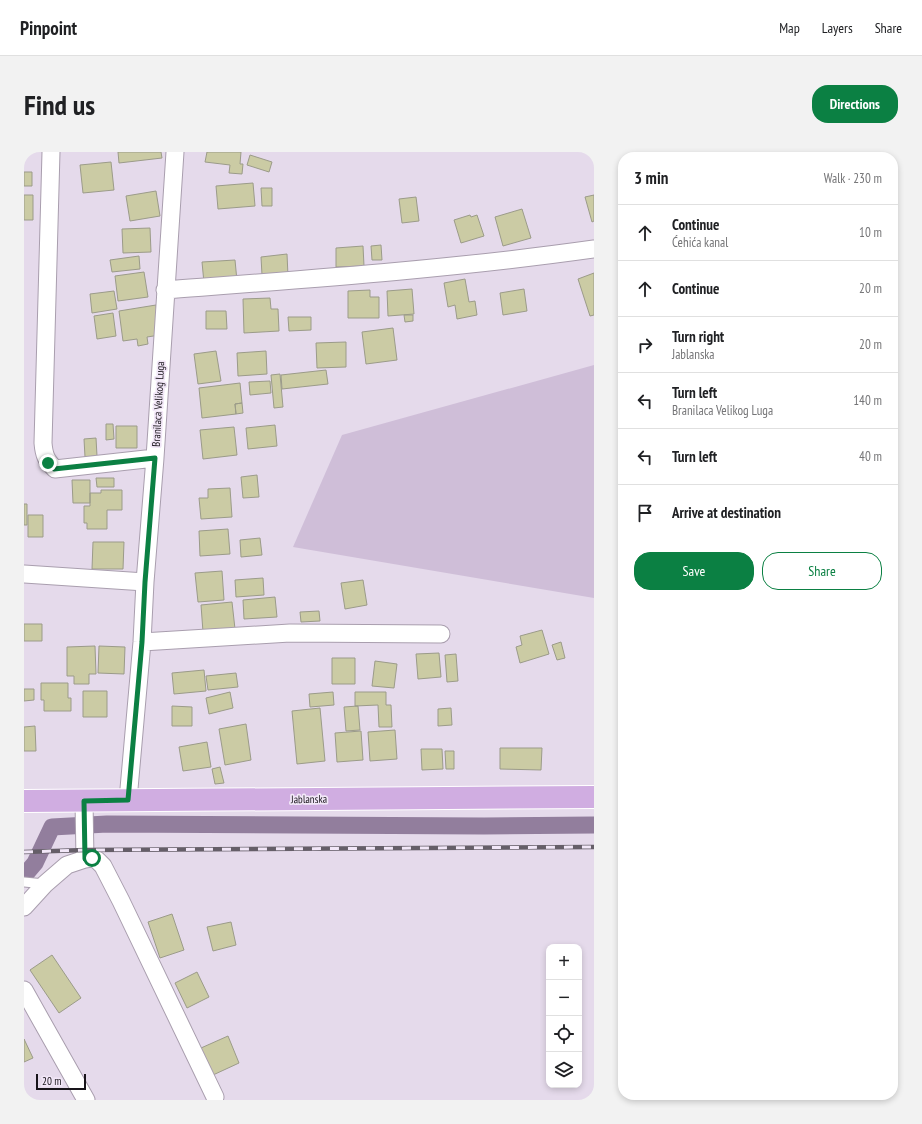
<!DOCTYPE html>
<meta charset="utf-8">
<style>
body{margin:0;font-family:"PT Sans Narrow",sans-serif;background:#f2f2f2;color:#202124}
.controls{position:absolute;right:12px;bottom:12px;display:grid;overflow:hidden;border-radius:8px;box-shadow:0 2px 6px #0003}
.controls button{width:36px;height:36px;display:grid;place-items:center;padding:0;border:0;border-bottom:1px solid #e0e0e0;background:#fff;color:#202124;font:20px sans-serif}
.scale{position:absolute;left:12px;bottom:10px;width:50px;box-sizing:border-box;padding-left:4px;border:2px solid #18141a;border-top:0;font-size:11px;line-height:14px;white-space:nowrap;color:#18141a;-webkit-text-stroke:3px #f2e7f8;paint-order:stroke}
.stop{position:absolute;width:12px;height:12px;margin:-9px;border:3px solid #0b8043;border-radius:50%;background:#fff}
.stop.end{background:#0b8043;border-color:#fff;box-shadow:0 1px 4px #0008}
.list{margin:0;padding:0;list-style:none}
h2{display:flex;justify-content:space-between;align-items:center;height:52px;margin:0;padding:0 16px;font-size:17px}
h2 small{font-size:13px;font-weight:400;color:#757577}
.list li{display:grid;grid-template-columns:26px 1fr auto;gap:12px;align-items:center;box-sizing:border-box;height:56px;padding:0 16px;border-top:1px solid #e0e0e0}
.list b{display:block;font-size:15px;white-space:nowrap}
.list p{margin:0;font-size:13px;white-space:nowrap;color:#757577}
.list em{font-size:13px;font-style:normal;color:#757577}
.actions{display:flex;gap:8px;padding:12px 16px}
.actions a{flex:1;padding:9px 0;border:1px solid #0b8043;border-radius:16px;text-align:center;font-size:14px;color:#0b8043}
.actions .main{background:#0b8043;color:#fff}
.icon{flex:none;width:22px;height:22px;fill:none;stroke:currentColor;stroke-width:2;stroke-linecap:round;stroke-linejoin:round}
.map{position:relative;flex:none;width:570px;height:948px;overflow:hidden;border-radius:16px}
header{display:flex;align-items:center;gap:24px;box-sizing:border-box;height:56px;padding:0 20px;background:#fff;border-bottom:1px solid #e0e0e0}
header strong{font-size:19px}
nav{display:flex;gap:22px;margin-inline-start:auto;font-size:14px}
.intro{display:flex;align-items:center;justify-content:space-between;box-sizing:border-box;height:96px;padding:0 24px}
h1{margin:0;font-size:28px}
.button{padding:10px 18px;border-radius:16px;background:#0b8043;color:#fff;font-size:14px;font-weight:700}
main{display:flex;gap:24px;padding:0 24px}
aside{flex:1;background:#fff;border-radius:16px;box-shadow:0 2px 6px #0003}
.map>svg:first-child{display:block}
</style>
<header>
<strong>Pinpoint</strong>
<nav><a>Map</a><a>Layers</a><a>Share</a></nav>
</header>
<div class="intro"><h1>Find us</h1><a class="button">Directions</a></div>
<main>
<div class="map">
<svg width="570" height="948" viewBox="0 0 570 948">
<rect width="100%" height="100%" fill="#e5daeb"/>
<!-- green -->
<path fill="#cfbed8" d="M570,213V446L269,395L318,283Z"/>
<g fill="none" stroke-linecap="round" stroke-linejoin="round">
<!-- canal -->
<path stroke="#927e9d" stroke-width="17" d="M0,724L11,711L28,675L83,672L460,674L570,673"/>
</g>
<!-- building -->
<path fill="#cbcba4" stroke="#9b9b89" d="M94,0H137L138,6L95,11Z
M183,0H217L216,12H219L218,22L205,21L206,13L181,10Z
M226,3L248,10L245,20L223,13Z
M87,10L90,38L59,41L56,13Z
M0,20H8V34H0Z
M229,31L231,54L194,57L192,34Z
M237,36H248V54H238Z
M132,39L136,64L106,69L102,44Z
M0,43H9V68H0Z
M570,43V69L568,70L561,45Z
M392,45L395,69L378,71L375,47Z
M498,57L507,86L479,94L471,65Z
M446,63L447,65L453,63L460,84L437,91L430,68Z
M126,76L127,100L99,101L98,77Z
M357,93L358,108H348L347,94Z
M339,94L340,114L312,115V96Z
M263,102L264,124L238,123L237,105Z
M115,104L116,117L88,120L86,108Z
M211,108L213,129L180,131L178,110Z
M120,120L124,145L94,149L91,124Z
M570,121V163L566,164L554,127Z
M441,127L445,150L451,149L453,163L433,167L431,153L424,155L420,131Z
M388,137L390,162L364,164L363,139Z
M500,137L503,159L479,163L476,141Z
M346,138V145H355V166H324V139Z
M90,139L93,157L68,161L66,142Z
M246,146L247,157H254L255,179L220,181L219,147Z
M132,153L136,183L123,185L124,192L114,194L113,187L99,189L95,159Z
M182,159H202L203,177H182Z
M89,161L92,184L73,187L70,164Z
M380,163H389V169L381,170Z
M264,165H287V178L265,179Z
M369,176L373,208L342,212L338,180Z
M322,190V215L293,216L292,191Z
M192,199L197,229L174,232L170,202Z
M242,199L243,222L214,224L213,201Z
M302,218L304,232L258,237L257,223Z
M256,222L259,255L250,256L247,223Z
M246,229L247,241L226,243L225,230Z
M216,231L218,251L211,252L212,262L178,266L175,236Z
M218,251L219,261L212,262L211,252Z
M82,272H89L90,287L82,288Z
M251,273L253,294L224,297L222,276Z
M92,274H113V296H92Z
M210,275L213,303L179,307L176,278Z
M72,286L73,304L61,305L60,287Z
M233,323L235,345L219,346L217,325Z
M72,326H90V335H73Z
M48,328H66V351H49Z
M206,336L208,365L177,367L175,346H184V337Z
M77,338H98V358H83V377H63V371H60V354H66V341H77Z
M0,352H3V373H0Z
M4,363H19V385H4Z
M204,377L206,402L176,404L175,379Z
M236,386L238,403L217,405L216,388Z
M69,390H100L99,417H68Z
M198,419L200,448L174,450L171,421Z
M239,426L240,443L212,445L211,428Z
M339,428L343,453L321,457L317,431Z
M251,445L253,465L220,467L219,448Z
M208,450L211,477L179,480L177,453Z
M295,459L296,469L277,470L276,460Z
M0,472H18V489H0Z
M518,478L525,502L496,511L492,495L498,493L496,484Z
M537,490L541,506L533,508L528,493Z
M71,494L72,522H65V532H50V524H43V495Z
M75,494L101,495L100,522L74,521Z
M415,501L417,525L394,527L392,502Z
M432,502L434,529L423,530L421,503Z
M308,506H331V532H308Z
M351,509L373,512L370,536L348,534Z
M180,518L182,539L150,542L148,521Z
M212,521L214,535L184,538L182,524Z
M17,531H44V546H47V559H20V548H17Z
M0,537H10V548L0,549Z
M59,539H83V565H59Z
M206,540L209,556L185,562L182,546Z
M309,540L310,553L286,555L285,542Z
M331,540H362V553H367L368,575H355L354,553L331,554Z
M148,554L168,555V574H148Z
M334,554L336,578L322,579L320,555Z
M296,556L301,609L273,612L268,559Z
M427,556L428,573L414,574V557Z
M222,572L227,608L201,613L195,577Z
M11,574L12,599H0V575Z
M371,578L373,607L346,609L344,580Z
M337,579L339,608L313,610L311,581Z
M183,590L187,615L159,619L155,595Z
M476,596H518L517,618L476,617Z
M397,597H418L419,617L398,618Z
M421,599H430V617H422Z
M196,615L200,631L191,632L188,617Z
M148,762L160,798L136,806L124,770Z
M207,770L212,793L189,799L183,775Z
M28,803L57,846L35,861L6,818Z
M173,820L185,845L163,856L151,831Z
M204,884L215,911L189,923L177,896Z
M0,887L9,906L0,910Z"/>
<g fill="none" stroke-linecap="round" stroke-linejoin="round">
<!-- lane casing -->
<g stroke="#a99eae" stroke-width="11">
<path id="lane" d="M0,730L21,732"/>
</g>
<!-- street casing -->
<g stroke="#a99eae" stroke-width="19">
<path id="street" d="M27,0L19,291C20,303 22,308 31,317L131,306
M141,138C285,127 428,117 570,97
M0,422L121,430
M118,490L266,481L417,482
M104,648L118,490L121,430L131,306L151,0
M61,707L68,706L73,708L79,714L97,749L191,945
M0,755L21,732L43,713L61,707L60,649
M0,838L62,948"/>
</g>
<!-- primary casing -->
<g stroke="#fff" stroke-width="24">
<path id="primary" d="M0,649L570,645"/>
</g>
<!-- lane -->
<use href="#lane" stroke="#fff" stroke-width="9"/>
<!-- street -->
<use href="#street" stroke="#fff" stroke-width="17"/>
<!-- primary -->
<use href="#primary" stroke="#d0ade1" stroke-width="22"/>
<!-- rail casing -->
<g stroke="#655e68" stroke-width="4.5">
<path id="rail" d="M0,700L61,698L570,695"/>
</g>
<!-- rail -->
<use href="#rail" stroke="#f2e7f8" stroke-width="3" stroke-dasharray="9" stroke-linecap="butt"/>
</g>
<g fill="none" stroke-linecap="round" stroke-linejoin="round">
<!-- route -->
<path stroke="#0b8043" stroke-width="5" d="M24,311L30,317L131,306L121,430L118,490L104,648L60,649L61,707L68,706"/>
</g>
<g text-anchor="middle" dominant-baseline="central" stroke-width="3.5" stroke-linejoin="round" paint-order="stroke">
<!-- street labels -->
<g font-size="11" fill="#18141a" stroke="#f2e7f8">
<text transform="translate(134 252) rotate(-87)">Branilaca Velikog Luga</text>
<text transform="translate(285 647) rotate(-1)">Jablanska</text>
</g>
</g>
</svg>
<div class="controls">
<button>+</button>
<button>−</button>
<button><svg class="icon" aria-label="locate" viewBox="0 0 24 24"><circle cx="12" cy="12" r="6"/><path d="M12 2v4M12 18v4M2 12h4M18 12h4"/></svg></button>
<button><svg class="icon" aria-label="layers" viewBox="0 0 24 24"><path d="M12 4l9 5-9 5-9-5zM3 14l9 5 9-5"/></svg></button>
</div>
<div class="scale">20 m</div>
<div class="stop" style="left:68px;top:706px"></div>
<div class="stop end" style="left:24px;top:311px"></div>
</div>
<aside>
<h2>3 min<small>Walk · 230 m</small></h2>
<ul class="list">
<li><svg class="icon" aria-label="ahead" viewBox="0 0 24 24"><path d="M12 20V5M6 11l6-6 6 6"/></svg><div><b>Continue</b><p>Ćehića kanal</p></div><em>10 m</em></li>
<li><svg class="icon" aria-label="ahead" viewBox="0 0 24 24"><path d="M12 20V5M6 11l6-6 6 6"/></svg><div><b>Continue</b></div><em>20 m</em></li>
<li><svg class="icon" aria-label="right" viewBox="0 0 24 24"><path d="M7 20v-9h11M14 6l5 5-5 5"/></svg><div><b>Turn right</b><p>Jablanska</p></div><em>20 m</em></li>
<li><svg class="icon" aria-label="left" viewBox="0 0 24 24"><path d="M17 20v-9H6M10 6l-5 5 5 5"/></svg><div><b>Turn left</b><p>Branilaca Velikog Luga</p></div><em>140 m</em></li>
<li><svg class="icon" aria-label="left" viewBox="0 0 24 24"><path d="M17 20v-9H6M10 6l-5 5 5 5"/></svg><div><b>Turn left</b></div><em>40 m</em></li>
<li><svg class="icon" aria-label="arrive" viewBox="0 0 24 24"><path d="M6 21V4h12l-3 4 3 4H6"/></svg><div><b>Arrive at destination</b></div></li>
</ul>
<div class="actions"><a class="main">Save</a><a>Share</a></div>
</aside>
</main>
